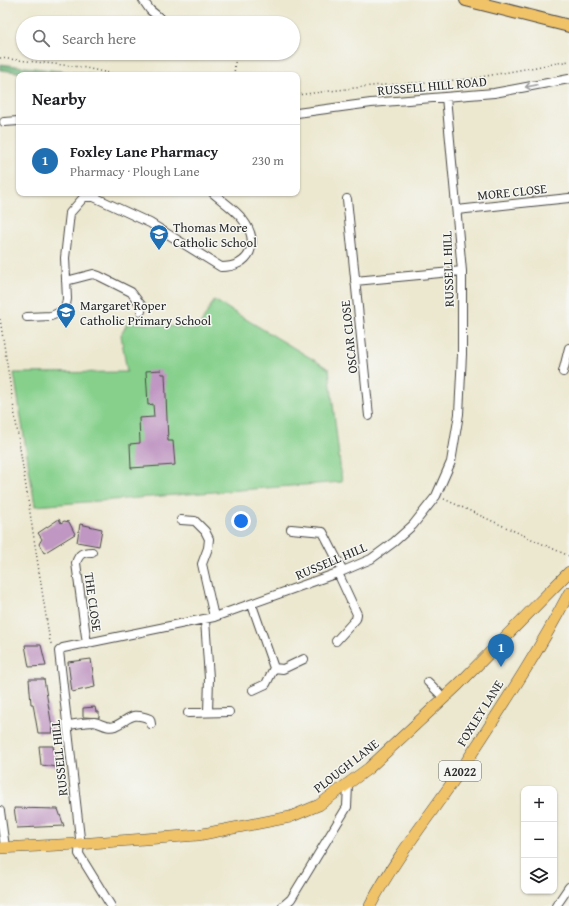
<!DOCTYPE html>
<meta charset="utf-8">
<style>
body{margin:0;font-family:"Gentium Book Plus",serif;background:#f2f2f2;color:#202124}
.controls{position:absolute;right:12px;bottom:12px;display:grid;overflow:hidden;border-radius:8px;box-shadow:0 1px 3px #0004}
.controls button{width:36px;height:36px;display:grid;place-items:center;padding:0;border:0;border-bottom:1px solid #e0e0e0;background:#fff;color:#202124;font:20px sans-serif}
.you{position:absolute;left:241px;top:521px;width:14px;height:14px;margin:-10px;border:3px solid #fff;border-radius:50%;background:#1a73e8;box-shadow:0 0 0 6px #1a73e833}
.badge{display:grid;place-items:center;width:26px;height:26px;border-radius:50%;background:#1f6fb2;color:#fff;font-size:13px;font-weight:700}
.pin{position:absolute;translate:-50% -33px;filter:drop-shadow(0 1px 2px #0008)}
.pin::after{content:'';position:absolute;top:21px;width:14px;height:12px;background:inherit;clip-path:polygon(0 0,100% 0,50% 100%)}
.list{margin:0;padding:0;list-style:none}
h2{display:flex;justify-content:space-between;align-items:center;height:52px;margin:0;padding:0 16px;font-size:17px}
h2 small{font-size:13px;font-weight:400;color:#757577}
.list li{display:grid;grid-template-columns:26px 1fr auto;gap:12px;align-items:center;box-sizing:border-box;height:72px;padding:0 16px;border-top:1px solid #e0e0e0}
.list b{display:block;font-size:15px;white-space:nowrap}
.list p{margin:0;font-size:13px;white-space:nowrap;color:#757577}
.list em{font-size:13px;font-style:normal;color:#757577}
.icon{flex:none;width:22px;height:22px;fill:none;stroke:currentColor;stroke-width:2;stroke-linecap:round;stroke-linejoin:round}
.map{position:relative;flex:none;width:569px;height:906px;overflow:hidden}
.search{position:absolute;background:#fff;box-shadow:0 1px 3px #0004;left:16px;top:16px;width:284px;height:44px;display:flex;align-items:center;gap:10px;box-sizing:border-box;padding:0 14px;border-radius:22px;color:#757577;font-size:15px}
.panel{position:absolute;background:#fff;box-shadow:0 1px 3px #0004;left:16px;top:72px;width:284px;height:124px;border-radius:8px}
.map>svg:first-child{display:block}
</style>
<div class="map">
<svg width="569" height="906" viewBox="0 0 569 906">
<rect width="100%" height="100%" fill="#f6f6f2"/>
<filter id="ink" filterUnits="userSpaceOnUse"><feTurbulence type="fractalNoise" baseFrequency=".025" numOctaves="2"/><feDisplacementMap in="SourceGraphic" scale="8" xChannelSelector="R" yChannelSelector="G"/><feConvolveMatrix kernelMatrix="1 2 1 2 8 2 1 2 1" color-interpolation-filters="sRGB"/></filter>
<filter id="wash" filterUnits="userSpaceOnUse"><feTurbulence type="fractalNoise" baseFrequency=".012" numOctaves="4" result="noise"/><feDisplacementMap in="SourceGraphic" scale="16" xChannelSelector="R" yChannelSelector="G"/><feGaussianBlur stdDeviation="0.9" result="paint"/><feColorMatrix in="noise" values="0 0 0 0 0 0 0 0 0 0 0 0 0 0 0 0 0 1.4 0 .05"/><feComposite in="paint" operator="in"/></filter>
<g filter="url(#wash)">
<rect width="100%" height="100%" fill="#ece8d0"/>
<!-- green -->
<path fill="#86d08c" stroke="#587e5c" d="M214,300L329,369L342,482L35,506L14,373L127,372L121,335L128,322L198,329Z"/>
<!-- forest -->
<path fill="#6cb278" stroke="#4c6e52" d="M0,64L94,75H41L0,70Z"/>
<g id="blocks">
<!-- building -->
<path fill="#c096c2" d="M161,370L162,374H165L168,441H173L175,465L131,468L130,444L140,443L139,418L154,417L153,404L148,405L146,371Z
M59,519L61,523L64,521L69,522L75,534L44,553L39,544L42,539L38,533Z
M80,524L102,529L99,546L77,542Z
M25,645H41L46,666L29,667Z
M91,659L95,687L72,692L68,662Z
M29,679H44L53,733H38L33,704H31Z
M95,707L96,712H99V718L83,717V708Z
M39,746H53L57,767L41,765Z
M14,808L58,809L64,826L17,828Z"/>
</g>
</g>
<g filter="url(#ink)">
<use href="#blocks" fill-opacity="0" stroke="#484744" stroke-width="1"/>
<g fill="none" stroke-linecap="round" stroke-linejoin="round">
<!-- minor casing -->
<g stroke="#484744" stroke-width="10">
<path id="minor" d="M143,0L150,10L166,23
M297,113L371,103L494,93L569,79
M4,122L19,121
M347,199L369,416
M457,210L569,198
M66,281L93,274L99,276L131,292L141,305V311
M355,281L462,271
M27,317L51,316L65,310L67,299L65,258L70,213L84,197H94L150,223L221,267C250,267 261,243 243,220C236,210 222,201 213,193
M563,372L569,348
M181,520L195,521L205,531L209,539L208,548L202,564L214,617
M291,529L323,532L343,571
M252,605L274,668L266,684L253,690
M205,620L209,678L208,712
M336,641L356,619L357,614L338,573
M87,644L76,563C79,554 82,552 92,552
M274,668L283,669L304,659
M428,682L444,698
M188,713L229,712
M68,725C76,724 86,722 94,722C101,723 107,729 115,726C130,719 131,711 150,719L151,724
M0,811L5,847
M111,906L79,854L80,838L59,651L63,648L214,617L343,571L371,559L394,542L413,525L436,496L451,462L459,414L462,354V271L446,97
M283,906L291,899L347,807L348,785
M556,906L569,887"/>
</g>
<!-- major casing -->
<g stroke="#484744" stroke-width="12">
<path id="major" d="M0,848L78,844L198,835L290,817L319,805L369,768L458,685L569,572
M370,906C396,856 432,813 463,767C500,710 538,653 569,593"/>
</g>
<!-- highway casing -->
<g stroke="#484744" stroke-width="14">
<path id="highway" d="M466,0L569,26"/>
</g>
<!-- path -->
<path stroke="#484744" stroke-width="1.5" stroke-dasharray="1 3" stroke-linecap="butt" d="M0,58L81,67L118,75
M234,75L236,53
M297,95L371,86L470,79L569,61
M0,319L50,642L53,646
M444,499L569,556"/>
<!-- minor -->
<use href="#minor" stroke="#fff" stroke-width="8"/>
<!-- major -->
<use href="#major" stroke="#f1c369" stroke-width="11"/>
<!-- highway -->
<use href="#highway" stroke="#f1c369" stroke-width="12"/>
</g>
<!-- one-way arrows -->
<defs><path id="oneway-shaft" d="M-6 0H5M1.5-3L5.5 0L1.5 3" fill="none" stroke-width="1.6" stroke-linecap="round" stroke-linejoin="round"/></defs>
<use stroke="#a0a0a0" href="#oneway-shaft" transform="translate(531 86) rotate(169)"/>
</g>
<!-- icons -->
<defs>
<g id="school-pin" transform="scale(1)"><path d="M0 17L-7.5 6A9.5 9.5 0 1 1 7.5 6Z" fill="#1f6fb2" stroke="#f6f6f2"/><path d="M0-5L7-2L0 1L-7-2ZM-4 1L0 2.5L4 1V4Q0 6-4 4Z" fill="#fff"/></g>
</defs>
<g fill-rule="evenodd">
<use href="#school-pin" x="159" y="234"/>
<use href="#school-pin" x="66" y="312"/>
</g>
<g text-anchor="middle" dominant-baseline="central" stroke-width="3" stroke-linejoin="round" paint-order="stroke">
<!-- shield labels -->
<rect fill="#f6f6f2" stroke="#686867" stroke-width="1" x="439" y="761" width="42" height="20" rx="3"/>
<g font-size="12" font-weight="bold" fill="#2b2b2b">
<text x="460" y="771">A2022</text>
</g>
<!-- street labels -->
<g font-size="13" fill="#2b2b2b" stroke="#f6f6f2">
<text transform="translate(432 86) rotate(-5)">RUSSELL HILL ROAD</text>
<text transform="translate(512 192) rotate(-6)">MORE CLOSE</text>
<text transform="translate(448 269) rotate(-92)">RUSSELL HILL</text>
<text transform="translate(349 337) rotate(-96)">OSCAR CLOSE</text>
<text transform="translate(331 561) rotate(-23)">RUSSELL HILL</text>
<text transform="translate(93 602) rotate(82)">THE CLOSE</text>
<text transform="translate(480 713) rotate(-58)">FOXLEY LANE</text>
<text transform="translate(59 758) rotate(-96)">RUSSELL HILL</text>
<text transform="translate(346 766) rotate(-38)">PLOUGH LANE</text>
</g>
<!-- poi labels -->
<g font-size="13" fill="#2b2b2b" stroke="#f6f6f2" text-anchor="start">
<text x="173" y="227">Thomas More<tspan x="173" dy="15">Catholic School</tspan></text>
<text x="80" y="305">Margaret Roper<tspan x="80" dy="15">Catholic Primary School</tspan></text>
</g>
</g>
</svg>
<div class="controls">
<button>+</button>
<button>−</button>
<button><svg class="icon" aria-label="layers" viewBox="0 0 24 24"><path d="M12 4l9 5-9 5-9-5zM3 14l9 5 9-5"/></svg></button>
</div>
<div class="you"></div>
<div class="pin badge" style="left:501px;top:667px">1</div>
<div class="search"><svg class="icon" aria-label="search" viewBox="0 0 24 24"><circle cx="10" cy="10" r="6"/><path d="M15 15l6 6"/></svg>Search here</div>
<section class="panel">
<h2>Nearby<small></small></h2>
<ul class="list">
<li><span class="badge">1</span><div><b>Foxley Lane Pharmacy</b><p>Pharmacy · Plough Lane</p></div><em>230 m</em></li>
</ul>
</section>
</div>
